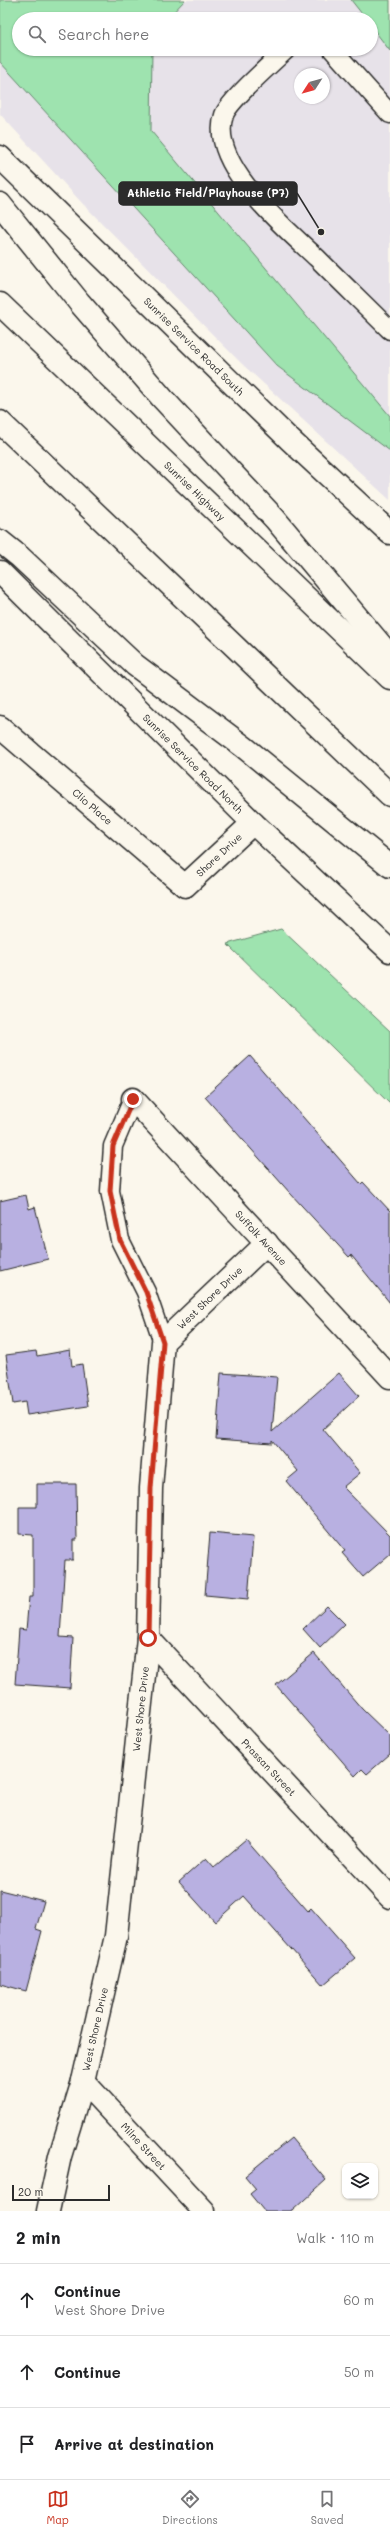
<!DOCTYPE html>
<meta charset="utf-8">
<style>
body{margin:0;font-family:Mali,sans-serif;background:#f6f6f6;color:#202124}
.controls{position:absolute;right:12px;bottom:12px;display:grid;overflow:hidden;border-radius:8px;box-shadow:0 1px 3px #0004}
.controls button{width:36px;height:36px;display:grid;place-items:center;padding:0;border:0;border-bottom:1px solid #e0e0e0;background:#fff;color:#202124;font:20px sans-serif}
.compass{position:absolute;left:294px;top:68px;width:36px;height:36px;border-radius:50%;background:#fff;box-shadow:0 1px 3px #0004;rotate:234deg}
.scale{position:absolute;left:12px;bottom:10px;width:98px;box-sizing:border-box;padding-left:4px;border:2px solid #2b2b2b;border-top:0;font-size:11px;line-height:14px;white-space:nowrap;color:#2b2b2b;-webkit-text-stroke:3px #fbf7ec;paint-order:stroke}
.stop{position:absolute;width:12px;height:12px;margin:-9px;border:3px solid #c8321e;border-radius:50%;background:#fff}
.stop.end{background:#c8321e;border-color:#fff;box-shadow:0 1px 4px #0008}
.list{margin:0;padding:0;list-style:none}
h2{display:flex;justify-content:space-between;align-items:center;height:52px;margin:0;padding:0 16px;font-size:17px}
h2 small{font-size:13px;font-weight:400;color:#757577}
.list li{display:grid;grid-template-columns:26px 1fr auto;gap:12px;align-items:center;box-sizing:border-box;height:72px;padding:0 16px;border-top:1px solid #e0e0e0}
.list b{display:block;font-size:15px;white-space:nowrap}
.list p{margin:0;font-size:13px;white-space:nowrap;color:#757577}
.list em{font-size:13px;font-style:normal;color:#757577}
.icon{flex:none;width:22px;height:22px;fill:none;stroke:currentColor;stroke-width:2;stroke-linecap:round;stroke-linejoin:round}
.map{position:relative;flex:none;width:390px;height:2211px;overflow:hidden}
.search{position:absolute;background:#fff;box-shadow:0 1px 3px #0004;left:12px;right:12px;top:12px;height:44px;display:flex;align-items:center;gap:10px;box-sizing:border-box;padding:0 14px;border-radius:22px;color:#757577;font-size:15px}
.sheet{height:268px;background:#fff}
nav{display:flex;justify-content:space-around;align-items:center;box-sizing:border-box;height:56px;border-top:1px solid #e0e0e0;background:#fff;font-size:11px;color:#757577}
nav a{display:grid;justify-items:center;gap:2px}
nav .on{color:#c8321e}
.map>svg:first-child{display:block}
</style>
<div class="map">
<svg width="390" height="2211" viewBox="0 0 390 2211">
<rect width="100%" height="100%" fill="#fbf7ec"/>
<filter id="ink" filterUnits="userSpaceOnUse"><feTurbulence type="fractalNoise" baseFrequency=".025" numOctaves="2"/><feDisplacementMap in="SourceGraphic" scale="8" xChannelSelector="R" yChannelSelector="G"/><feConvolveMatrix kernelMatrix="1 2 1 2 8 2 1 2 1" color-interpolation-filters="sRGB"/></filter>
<g filter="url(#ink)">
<!-- built -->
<path fill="#e7e2e9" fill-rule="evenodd" d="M0,0H390V500L241,363L82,203L0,114ZM19,19H371V49H19ZM300,74H324V98H300Z"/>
<!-- green -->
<path fill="#9ee3af" stroke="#64876d" d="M0,0H185L167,19H19V49H152L151,131L390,416V451L277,366L0,62Z
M351,0H390V51L371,26V19H366Z
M281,929L390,1031V1104L227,944Z"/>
<!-- building -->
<path fill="#b8b0e1" stroke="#2b2b2b" d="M250,1056L361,1184L363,1182L390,1211V1303L351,1255L349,1257L290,1193L205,1097Z
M26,1195L29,1209L35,1207L48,1259L0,1271V1201Z
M70,1350L72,1366L82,1364L88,1406L27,1415L25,1402L13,1404L6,1355L36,1351L37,1356Z
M221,1373L277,1377L272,1432L339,1373L359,1396L323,1429L360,1473L343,1487L390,1535V1554L363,1577L342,1553L345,1551L286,1481L298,1471L272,1440V1443L216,1439Z
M37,1484H76L77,1540H73V1560H65L60,1637L73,1638L70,1688L15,1684L19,1629L26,1630L29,1597H33V1535L19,1534V1507H37Z
M210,1533L253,1537L248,1599L205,1595Z
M327,1606L345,1624L320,1648L303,1629Z
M314,1653L362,1709L390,1736V1754L367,1774L362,1769L355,1776L276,1685Z
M246,1840L308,1911L311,1908L355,1958L323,1985L244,1896L215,1922L179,1882L206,1858L214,1867Z
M0,1890L44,1901L36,1929L42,1931L26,1991L0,1984Z
M291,2138L326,2180L292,2211H264L250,2194L256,2189L245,2176Z"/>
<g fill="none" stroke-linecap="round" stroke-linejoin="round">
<!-- service casing -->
<g stroke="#2b2b2b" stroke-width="21">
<path id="service" d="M287,49C274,61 229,101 224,115C207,163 286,229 317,258C341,282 366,306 390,330
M332,49L390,114
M133,1099L113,1146L110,1191L120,1240L146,1292L163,1342"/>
</g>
<!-- minor casing -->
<g stroke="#2b2b2b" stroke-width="25">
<g id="minor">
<path id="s1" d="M0,727L185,886L253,823"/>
<path id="s2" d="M133,1099L390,1377"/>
<path id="s3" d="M148,1638L390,1897"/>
<path id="s4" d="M83,2081L204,2211"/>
<path id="s5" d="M48,2211L60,2156L83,2081L116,1936L148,1638L151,1488L163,1342L267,1243"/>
</g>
</g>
<!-- secondary casing -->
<g stroke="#2b2b2b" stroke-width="25">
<g id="secondary">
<path id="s6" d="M0,157L289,439L390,533"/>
<path id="s7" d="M0,572L253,823L390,951"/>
</g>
</g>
<!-- motorway casing -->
<g stroke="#2b2b2b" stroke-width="25">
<g id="motorway">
<path d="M0,204L79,302L163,399L275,519L390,656"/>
<path id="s8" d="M0,304L390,678"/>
<path d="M0,422L390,795"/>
<path d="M0,541L20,557L135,665L244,747L390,866"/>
</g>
</g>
<!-- service -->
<use href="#service" stroke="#fbf7ec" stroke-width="18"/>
<!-- minor -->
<use href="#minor" stroke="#fbf7ec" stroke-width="22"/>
<!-- secondary -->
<use href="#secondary" stroke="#fbf7ec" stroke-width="22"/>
<!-- motorway -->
<use href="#motorway" stroke="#fbf7ec" stroke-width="22"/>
</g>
</g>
<g fill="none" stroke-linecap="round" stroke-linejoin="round" filter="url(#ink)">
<!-- route -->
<path stroke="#c8321e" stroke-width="5" d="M133,1099L113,1146L110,1191L120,1240L146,1292L163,1342L151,1488L148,1638"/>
</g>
<g text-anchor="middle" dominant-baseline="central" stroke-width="4" stroke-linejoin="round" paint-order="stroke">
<!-- street labels -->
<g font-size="10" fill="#2b2b2b" stroke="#fbf7ec">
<text stroke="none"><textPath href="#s6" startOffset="271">Sunrise Service Road South</textPath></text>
<text stroke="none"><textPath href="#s8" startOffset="270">Sunrise Highway</textPath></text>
<text stroke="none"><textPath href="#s7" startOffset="272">Sunrise Service Road North</textPath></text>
<text stroke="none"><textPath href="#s1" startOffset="122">Clio Place</textPath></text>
<text stroke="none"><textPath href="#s1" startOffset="290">Shore Drive</textPath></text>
<text stroke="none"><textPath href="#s2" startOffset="189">Suffolk Avenue</textPath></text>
<text stroke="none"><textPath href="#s5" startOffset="944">West Shore Drive</textPath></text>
<text stroke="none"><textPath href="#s5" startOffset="512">West Shore Drive</textPath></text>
<text stroke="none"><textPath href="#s3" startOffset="177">Prassan Street</textPath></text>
<text stroke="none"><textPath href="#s5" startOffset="188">West Shore Drive</textPath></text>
<text stroke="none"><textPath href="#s4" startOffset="89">Milne Street</textPath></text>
</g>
</g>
<!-- callouts -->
<path fill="none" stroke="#2b2b2b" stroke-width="1.5" d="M321 232L297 193"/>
<circle fill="#2b2b2b" stroke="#fbf7ec" stroke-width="1.5" cx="321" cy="232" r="4"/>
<rect fill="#2b2b2b" stroke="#2b2b2b" stroke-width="1.5" x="119" y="182" width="178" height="23" rx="4"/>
<g font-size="11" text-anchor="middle" font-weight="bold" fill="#fff">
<text x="208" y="197">Athletic Field/Playhouse (P7)</text>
</g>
</svg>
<div class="controls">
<button><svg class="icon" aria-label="layers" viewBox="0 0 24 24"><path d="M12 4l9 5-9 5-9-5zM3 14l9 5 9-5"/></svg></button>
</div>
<svg class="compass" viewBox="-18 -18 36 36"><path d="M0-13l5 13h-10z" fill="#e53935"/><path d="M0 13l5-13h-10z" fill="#757577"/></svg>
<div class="scale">20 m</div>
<div class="stop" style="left:148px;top:1638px"></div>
<div class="stop end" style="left:133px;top:1099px"></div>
<div class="search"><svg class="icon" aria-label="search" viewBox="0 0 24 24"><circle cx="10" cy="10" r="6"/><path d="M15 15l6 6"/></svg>Search here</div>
</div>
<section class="sheet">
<h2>2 min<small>Walk · 110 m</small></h2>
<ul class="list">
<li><svg class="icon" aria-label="ahead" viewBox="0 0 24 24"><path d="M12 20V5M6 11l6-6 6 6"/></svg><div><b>Continue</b><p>West Shore Drive</p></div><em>60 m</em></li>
<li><svg class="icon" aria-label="ahead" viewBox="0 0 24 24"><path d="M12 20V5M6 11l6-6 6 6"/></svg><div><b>Continue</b></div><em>50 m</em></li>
<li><svg class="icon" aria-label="arrive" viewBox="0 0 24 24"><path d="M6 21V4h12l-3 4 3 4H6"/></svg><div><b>Arrive at destination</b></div></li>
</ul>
</section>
<nav>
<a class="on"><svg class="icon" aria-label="map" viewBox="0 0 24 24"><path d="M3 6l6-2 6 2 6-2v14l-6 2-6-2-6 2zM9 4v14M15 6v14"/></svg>Map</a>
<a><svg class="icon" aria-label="directions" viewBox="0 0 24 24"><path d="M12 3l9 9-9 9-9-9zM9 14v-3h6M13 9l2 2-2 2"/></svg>Directions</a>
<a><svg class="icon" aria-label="saved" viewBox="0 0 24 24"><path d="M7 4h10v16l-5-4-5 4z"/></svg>Saved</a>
</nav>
